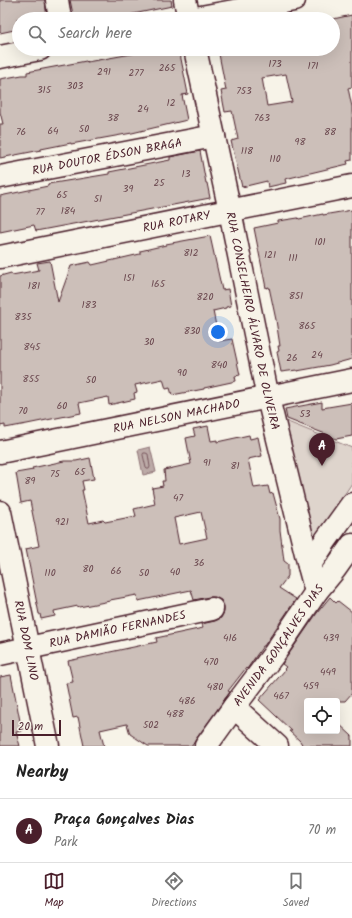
<!DOCTYPE html>
<meta charset="utf-8">
<style>
body{margin:0;font-family:Kalam,sans-serif;background:#f2f2f2;color:#222}
.controls{position:absolute;right:12px;bottom:12px;display:grid;overflow:hidden;border-radius:4px;box-shadow:0 4px 16px #0002}
.controls button{width:36px;height:36px;display:grid;place-items:center;padding:0;border:0;border-bottom:1px solid #e0e0e0;background:#fff;color:#222;font:20px sans-serif}
.scale{position:absolute;left:12px;bottom:10px;width:49px;box-sizing:border-box;padding-left:4px;border:2px solid #4a1f2b;border-top:0;font-size:11px;line-height:14px;white-space:nowrap;color:#4a1f2b;-webkit-text-stroke:3px #f7f3e8;paint-order:stroke}
.you{position:absolute;left:218px;top:332px;width:14px;height:14px;margin:-10px;border:3px solid #fff;border-radius:50%;background:#1a73e8;box-shadow:0 0 0 6px #1a73e833}
.badge{display:grid;place-items:center;width:26px;height:26px;border-radius:50%;background:#4a1f2b;color:#fff;font-size:13px;font-weight:700}
.pin{position:absolute;translate:-50% -33px;filter:drop-shadow(0 1px 2px #0008)}
.pin::after{content:'';position:absolute;top:21px;width:14px;height:12px;background:inherit;clip-path:polygon(0 0,100% 0,50% 100%)}
.list{margin:0;padding:0;list-style:none}
h2{display:flex;justify-content:space-between;align-items:center;height:52px;margin:0;padding:0 16px;font-size:17px}
h2 small{font-size:13px;font-weight:400;color:#767676}
.list li{display:grid;grid-template-columns:26px 1fr auto;gap:12px;align-items:center;box-sizing:border-box;height:64px;padding:0 16px;border-top:1px solid #e0e0e0}
.list b{display:block;font-size:15px;white-space:nowrap}
.list p{margin:0;font-size:13px;white-space:nowrap;color:#767676}
.list em{font-size:13px;font-style:normal;color:#767676}
.icon{flex:none;width:22px;height:22px;fill:none;stroke:currentColor;stroke-width:2;stroke-linecap:round;stroke-linejoin:round}
.map{position:relative;flex:none;width:352px;height:746px;overflow:hidden}
.search{position:absolute;background:#fff;box-shadow:0 4px 16px #0002;left:12px;right:12px;top:12px;height:44px;display:flex;align-items:center;gap:10px;box-sizing:border-box;padding:0 14px;border-radius:22px;color:#767676;font-size:15px}
.sheet{height:116px;background:#fff}
nav{display:flex;justify-content:space-around;align-items:center;box-sizing:border-box;height:56px;border-top:1px solid #e0e0e0;background:#fff;font-size:11px;color:#767676}
nav a{display:grid;justify-items:center;gap:2px}
nav .on{color:#4a1f2b}
.map>svg:first-child{display:block}
</style>
<div class="map">
<svg width="352" height="746" viewBox="0 0 352 746">
<rect width="100%" height="100%" fill="#f7f3e8"/>
<filter id="ink" filterUnits="userSpaceOnUse"><feTurbulence type="fractalNoise" baseFrequency=".025" numOctaves="2"/><feDisplacementMap in="SourceGraphic" scale="8" xChannelSelector="R" yChannelSelector="G"/><feConvolveMatrix kernelMatrix="1 2 1 2 8 2 1 2 1" color-interpolation-filters="sRGB"/></filter>
<g filter="url(#ink)">
<!-- green -->
<path fill="#ded4cc" stroke="#947a7c" d="M283,420L352,448V483L315,539L306,538Z"/>
<!-- water -->
<path fill="#bcaaa7" stroke="#8e7275" d="M150,447L156,472L143,475L138,450Z"/>
<g fill="none" stroke-linecap="round" stroke-linejoin="round">
<!-- shore -->
<path stroke="#78575d" stroke-width="1" d="M144,453H146L148,454L150,467L149,469H147L146,468L143,455Z"/>
</g>
<!-- building -->
<path fill="#ccbfb9" stroke="#4a1f2b" fill-rule="evenodd" d="M0,0H45L47,19H17L19,29L0,33Z
M70,0H171L172,6L109,19H74Z
M352,15V87L348,88L352,107V160L347,161L348,164L285,179L286,183L268,187L267,181L242,187L231,141L238,139L232,111L225,112L221,91L226,90L218,49H333V19ZM286,74L292,102L267,106L262,78Z
M148,49H179L188,94L182,95L187,120L132,133L71,144V143L41,149V150L0,158V124H3L0,112V79L22,75H27V72L86,61L87,62L148,51Z
M200,151L206,183H207L210,198L36,231L34,225L0,232V196L48,186V184L109,174V172L170,160V157Z
M352,210V359L330,365L297,371V370L281,372L277,352L279,351L278,346H280L276,320L269,287L266,288L254,228L278,223V221L298,218L299,219L323,214V215Z
M210,236L222,290L228,289L231,306L226,307V308L213,311L219,341L232,339L240,375L235,376L236,381L204,388V389L172,395L170,388L166,389L163,379L135,385L137,392L134,393L135,399L109,405L108,397L79,403L81,413L27,424L5,428V425L0,426V276L11,273L12,275L39,270L37,263L50,261L58,302L71,266L90,262L92,265L140,254V251L166,245V244Z
M322,402V408L352,403V436L336,439L328,435L287,419L285,409Z
M208,426L211,441L217,440V442L249,435L250,439L258,437L262,456L248,459L254,488L268,486L270,494L273,493L280,519V530L284,561L288,564V576L279,588L296,599L264,646H263L247,669L246,668L228,691L230,692L196,739L192,746H148L130,734L127,724L100,730L104,746H84L78,717L73,718L66,683L73,682L68,661L157,642L156,638L203,628L201,624L215,621L221,618L224,612V606L221,600L215,597H209L194,600L191,590L138,601L137,595L110,600V601L79,607L78,606L54,611L55,616L41,619L40,614H39L26,549L39,546L30,501L21,503L16,473L33,470L32,468L64,461H76L90,458L94,479L82,481L84,490H82L89,523L103,520L105,522L136,516L134,509L155,504L152,488L163,486L162,481H165L164,470L191,464L186,438L195,436L193,429ZM201,512L207,538L179,544L174,518Z
M330,597L336,603L338,601L352,612V693L345,701H307V731H337V722L352,736V746H303L300,741L289,731H292L259,700L285,670L284,669L286,667L282,664L317,613Z
M11,675L22,731L16,732L20,746H0V677Z"/>
<g fill="none" stroke-linecap="round" stroke-linejoin="round">
<!-- minor casing -->
<g stroke="#4a1f2b" stroke-width="25">
<g id="minor">
<path d="M57,0L60,19"/>
<path d="M185,0L189,19"/>
<path d="M190,19L294,0"/>
<path id="s1" d="M195,49L230,211L268,398L309,566L316,592"/>
<path d="M0,57L40,49"/>
<path id="s2" d="M0,177L214,136"/>
<path id="s3" d="M0,257L352,186"/>
<path id="s4" d="M0,452L352,380"/>
<path id="s5" d="M0,512L48,746"/>
<path d="M309,566L326,540L352,504"/>
<path id="s6" d="M0,654L212,609"/>
<path d="M234,707L277,746"/>
<path id="s7" d="M206,746L234,707L274,654L316,592L335,569L352,545"/>
</g>
</g>
<!-- minor -->
<use href="#minor" stroke="#f7f3e8" stroke-width="22"/>
</g>
</g>
<g text-anchor="middle" dominant-baseline="central" stroke-width="3" stroke-linejoin="round" paint-order="stroke">
<!-- number labels -->
<g font-size="10" fill="#6a474e">
<text x="275" y="64">173</text>
<text x="313" y="66">171</text>
<text x="167" y="68">265</text>
<text x="104" y="72">291</text>
<text x="136" y="73">277</text>
<text x="75" y="86">303</text>
<text x="44" y="90">315</text>
<text x="244" y="91">753</text>
<text x="171" y="103">12</text>
<text x="143" y="109">24</text>
<text x="113" y="118">38</text>
<text x="262" y="118">763</text>
<text x="84" y="129">50</text>
<text x="53" y="131">64</text>
<text x="21" y="132">76</text>
<text x="330" y="132">88</text>
<text x="300" y="142">98</text>
<text x="247" y="151">118</text>
<text x="275" y="159">110</text>
<text x="186" y="174">13</text>
<text x="159" y="183">25</text>
<text x="128" y="189">39</text>
<text x="62" y="195">65</text>
<text x="98" y="199">51</text>
<text x="68" y="211">184</text>
<text x="40" y="212">77</text>
<text x="320" y="242">101</text>
<text x="191" y="253">812</text>
<text x="270" y="255">121</text>
<text x="293" y="258">111</text>
<text x="129" y="278">151</text>
<text x="158" y="284">165</text>
<text x="34" y="286">181</text>
<text x="296" y="296">851</text>
<text x="205" y="297">820</text>
<text x="89" y="305">183</text>
<text x="23" y="317">835</text>
<text x="307" y="326">865</text>
<text x="192" y="331">830</text>
<text x="149" y="342">30</text>
<text x="32" y="347">845</text>
<text x="317" y="355">24</text>
<text x="292" y="358">26</text>
<text x="219" y="365">840</text>
<text x="182" y="373">90</text>
<text x="31" y="379">855</text>
<text x="91" y="380">50</text>
<text x="62" y="406">60</text>
<text x="23" y="411">70</text>
<text x="305" y="414">53</text>
<text x="207" y="463">91</text>
<text x="235" y="466">81</text>
<text x="80" y="472">65</text>
<text x="55" y="474">75</text>
<text x="30" y="481">89</text>
<text x="178" y="498">47</text>
<text x="62" y="522">921</text>
<text x="199" y="563">36</text>
<text x="88" y="569">80</text>
<text x="116" y="571">66</text>
<text x="175" y="572">40</text>
<text x="50" y="573">110</text>
<text x="144" y="573">50</text>
<text x="230" y="638">416</text>
<text x="331" y="638">439</text>
<text x="211" y="662">470</text>
<text x="328" y="672">449</text>
<text x="311" y="686">459</text>
<text x="215" y="687">480</text>
<text x="281" y="696">467</text>
<text x="187" y="701">486</text>
<text x="175" y="714">488</text>
<text x="151" y="725">502</text>
</g>
<!-- street labels -->
<g font-size="12" fill="#4a1f2b" stroke="#f7f3e8">
<text stroke="none"><textPath href="#s2" startOffset="109">RUA DOUTOR ÉDSON BRAGA</textPath></text>
<text stroke="none"><textPath href="#s3" startOffset="180">RUA ROTARY</textPath></text>
<text stroke="none"><textPath href="#s1" startOffset="278">RUA CONSELHEIRO ÁLVARO DE OLIVEIRA</textPath></text>
<text stroke="none"><textPath href="#s4" startOffset="180">RUA NELSON MACHADO</textPath></text>
<text stroke="none"><textPath href="#s6" startOffset="120">RUA DAMIÃO FERNANDES</textPath></text>
<text stroke="none"><textPath href="#s5" startOffset="131">RUA DOM LINO</textPath></text>
<text stroke="none"><textPath href="#s7" startOffset="124">AVENIDA GONÇALVES DIAS</textPath></text>
</g>
</g>
</svg>
<div class="controls">
<button><svg class="icon" aria-label="locate" viewBox="0 0 24 24"><circle cx="12" cy="12" r="6"/><path d="M12 2v4M12 18v4M2 12h4M18 12h4"/></svg></button>
</div>
<div class="scale">20 m</div>
<div class="you"></div>
<div class="pin badge" style="left:322px;top:466px">A</div>
<div class="search"><svg class="icon" aria-label="search" viewBox="0 0 24 24"><circle cx="10" cy="10" r="6"/><path d="M15 15l6 6"/></svg>Search here</div>
</div>
<section class="sheet">
<h2>Nearby<small></small></h2>
<ul class="list">
<li><span class="badge">A</span><div><b>Praça Gonçalves Dias</b><p>Park</p></div><em>70 m</em></li>
</ul>
</section>
<nav>
<a class="on"><svg class="icon" aria-label="map" viewBox="0 0 24 24"><path d="M3 6l6-2 6 2 6-2v14l-6 2-6-2-6 2zM9 4v14M15 6v14"/></svg>Map</a>
<a><svg class="icon" aria-label="directions" viewBox="0 0 24 24"><path d="M12 3l9 9-9 9-9-9zM9 14v-3h6M13 9l2 2-2 2"/></svg>Directions</a>
<a><svg class="icon" aria-label="saved" viewBox="0 0 24 24"><path d="M7 4h10v16l-5-4-5 4z"/></svg>Saved</a>
</nav>
